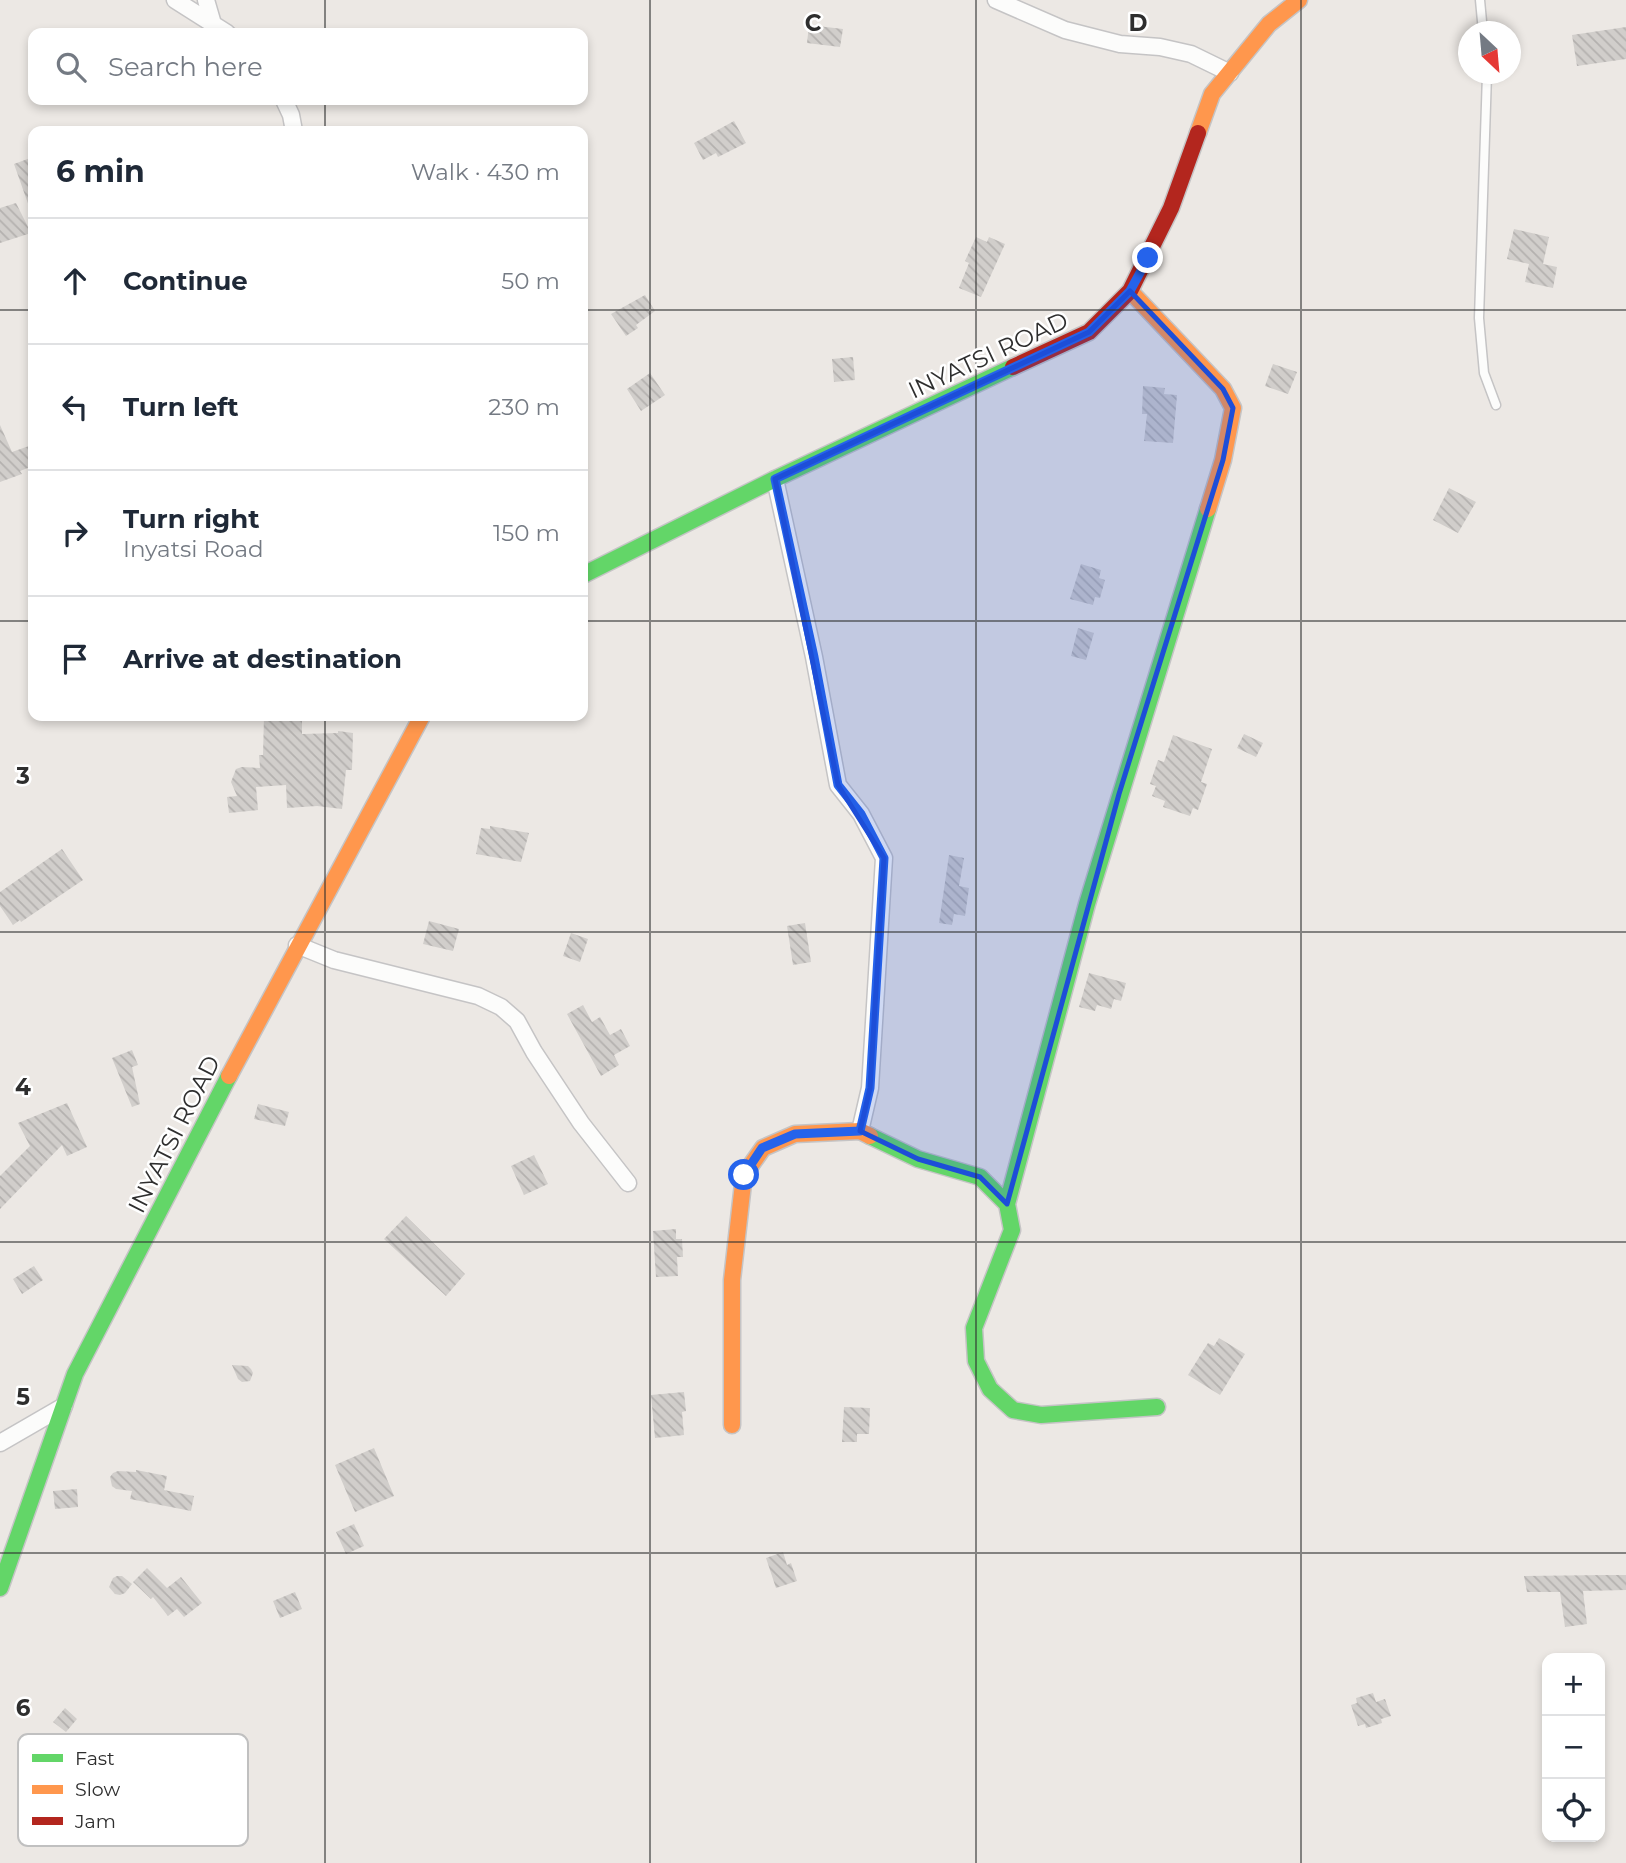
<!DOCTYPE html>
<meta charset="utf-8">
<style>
body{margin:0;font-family:Montserrat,sans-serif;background:#f6f6f7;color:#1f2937}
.controls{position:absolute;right:21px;bottom:21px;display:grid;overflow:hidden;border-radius:14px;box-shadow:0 4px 10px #0003}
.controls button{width:63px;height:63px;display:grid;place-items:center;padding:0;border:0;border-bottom:2px solid #e0e1e3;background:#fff;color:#1f2937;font:35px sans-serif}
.compass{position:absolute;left:1458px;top:21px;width:63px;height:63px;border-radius:50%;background:#fff;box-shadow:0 4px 10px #0003;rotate:154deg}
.stop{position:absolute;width:21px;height:21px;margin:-16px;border:5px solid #2563eb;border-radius:50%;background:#fff}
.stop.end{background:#2563eb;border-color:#fff;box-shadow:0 2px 7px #0008}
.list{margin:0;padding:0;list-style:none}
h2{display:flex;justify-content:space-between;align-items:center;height:91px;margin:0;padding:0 28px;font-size:30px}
h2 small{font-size:23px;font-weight:400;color:#747a83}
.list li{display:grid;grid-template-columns:46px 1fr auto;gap:21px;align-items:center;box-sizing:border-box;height:126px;padding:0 28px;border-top:2px solid #e0e1e3}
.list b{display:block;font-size:26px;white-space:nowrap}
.list p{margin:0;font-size:23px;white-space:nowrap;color:#747a83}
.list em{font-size:23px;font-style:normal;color:#747a83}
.icon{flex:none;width:38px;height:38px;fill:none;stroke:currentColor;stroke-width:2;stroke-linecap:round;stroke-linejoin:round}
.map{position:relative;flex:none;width:1626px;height:1863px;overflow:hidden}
.search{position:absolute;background:#fff;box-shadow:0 4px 10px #0003;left:28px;top:28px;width:560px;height:77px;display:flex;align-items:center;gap:18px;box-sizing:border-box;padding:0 24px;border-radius:14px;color:#747a83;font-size:26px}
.panel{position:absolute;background:#fff;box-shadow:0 4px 10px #0003;left:28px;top:126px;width:560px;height:595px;border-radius:14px}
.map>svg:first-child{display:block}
</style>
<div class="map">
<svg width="1626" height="1863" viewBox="0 0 1626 1863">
<defs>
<pattern id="building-back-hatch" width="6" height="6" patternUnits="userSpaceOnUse" patternTransform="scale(1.75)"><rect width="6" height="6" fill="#d1cecb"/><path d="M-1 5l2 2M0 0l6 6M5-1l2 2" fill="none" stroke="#b4b1af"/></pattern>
</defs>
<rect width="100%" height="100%" fill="#ece8e4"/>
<!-- building -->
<path fill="url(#building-back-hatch)" d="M809,25L843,29L840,47L807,43Z
M1626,27V59L1577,66L1572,35Z
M734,121L746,143L718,157L716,153L703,160L694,143Z
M33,157V212H31L14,164Z
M16,203L31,233L0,243V208Z
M1514,229L1549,237L1543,264L1557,267L1553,288L1525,282L1529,264L1507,259Z
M976,237L987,242L989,237L1005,244L981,297L959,288L969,263L965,261Z
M645,295L655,311L636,325L638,328L626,336L611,314Z
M853,357L855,380L834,382L832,359Z
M1273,364L1297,372L1288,394L1265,386Z
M650,373L665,395L641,411L627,389Z
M1143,386L1165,388L1164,394L1177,395L1173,443L1144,441L1147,414H1142Z
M0,425L12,452L29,446L33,456V466L20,471L22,474L0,482Z
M1449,488L1476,502L1458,533L1433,520Z
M1081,564L1101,570L1099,578L1105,580L1100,598L1095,597L1093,605L1070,599Z
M1078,628L1094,633L1086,660L1071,656Z
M264,716H302V734L338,733V731L353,733L352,770H346L342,809L317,806L287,808L286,785L256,787L258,810L229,813L227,797L237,796L231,782L236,769L242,767L260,768L259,755H263Z
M1244,734L1263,743L1256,757L1237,748Z
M1173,735L1212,749L1201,782L1207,784L1198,810L1193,808L1190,816L1163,807L1165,801L1152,796L1156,786L1150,784L1158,760L1164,762Z
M490,826L529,833L521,862L476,854L481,828L490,829Z
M62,849L83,880L21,922L20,920L13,925L0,906V892Z
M949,855L964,858L959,886L969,888L965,916L954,914L952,925L939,923Z
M429,921L459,929L453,951L423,944Z
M805,923L811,962L793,965L787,926Z
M571,933L588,939L580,962L563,956Z
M1089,973L1126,983L1121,1001L1114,999L1111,1009L1097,1005L1095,1011L1079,1007Z
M583,1005L592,1022L600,1017L610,1035L621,1029L630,1046L614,1055L619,1065L601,1076L567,1014Z
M132,1050L138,1065L132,1067L140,1104L132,1107L112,1058Z
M67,1103L87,1147L67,1156L62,1145L0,1209V1176L30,1146L18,1123Z
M258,1104L289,1112L285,1126L254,1119Z
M534,1155L548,1184L524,1195L511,1166Z
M406,1216L465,1274L446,1296L384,1239Z
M676,1229V1239H682L683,1257H677L678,1276L656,1277L653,1231Z
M34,1266L43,1280L22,1294L13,1279Z
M1219,1338L1245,1354L1220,1395L1188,1375L1208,1343L1214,1346Z
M232,1365L248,1366L251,1369L253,1373L250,1381L242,1382L238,1379Z
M684,1392L686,1411L682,1412L684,1435L655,1438L651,1395Z
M844,1407L870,1408L869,1434H857V1442H842Z
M374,1448L394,1496L355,1512L335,1465Z
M136,1470L167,1476L164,1490L194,1496L191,1511L130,1499L132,1491L116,1489L112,1486L110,1477L113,1473L118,1471L136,1472Z
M77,1489L78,1507L55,1509L53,1491Z
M354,1524L364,1546L346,1554L336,1532Z
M783,1552L787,1565L791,1563L797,1581L776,1588L766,1558Z
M147,1568L167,1588L181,1577L202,1603L184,1617L177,1609L168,1616L153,1597L151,1599L133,1582Z
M1604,1575H1626V1590L1583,1591L1587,1624L1565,1627L1560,1592H1527L1524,1576Z
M117,1576H122L132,1584L125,1593L120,1595L115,1594L109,1587L113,1578Z
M295,1592L302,1609L280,1618L273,1601Z
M1373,1693L1376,1702L1385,1699L1391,1716L1381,1719L1382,1723L1366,1728L1365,1724L1358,1726L1351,1705L1357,1703L1356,1698Z
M65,1708L77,1719L66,1732L53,1722Z"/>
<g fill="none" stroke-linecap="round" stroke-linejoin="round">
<!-- lane casing -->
<g stroke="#c5c4c5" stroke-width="11">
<path id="lane" d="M1480,0L1483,32
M1487,74L1479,318L1484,373L1496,405"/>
</g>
<!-- street casing -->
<g stroke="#c5c4c5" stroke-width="19">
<path id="street" d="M175,0L227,33
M206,0L213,24
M996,0L1065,30L1120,44L1160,47L1191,54L1230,73
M284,100L291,115L294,131
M775,479L814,657L838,785L861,814L884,858L870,1088L860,1131
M297,945L334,960L478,996L501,1007L517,1021L534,1052L581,1123L628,1183
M0,1443L64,1406"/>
</g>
<!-- fast casing -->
<g stroke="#c5c4c5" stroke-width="19">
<path id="fast" d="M583,575L775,479L1013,367
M870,1136L918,1159L980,1177L1007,1204L1012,1230L974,1328L976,1361L990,1389L1013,1410L1041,1415L1157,1407
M1007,1204L1087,904L1208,509
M0,1588L75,1374L229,1076"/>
</g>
<!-- slow casing -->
<g stroke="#c5c4c5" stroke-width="19">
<path id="slow" d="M1198,133L1212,94L1269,24L1299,0
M1130,291L1223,389L1233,408L1223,460L1208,509
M229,1076L422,716
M732,1425V1280L744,1175L763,1148L795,1134L860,1131L870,1136"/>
</g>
<!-- jam casing -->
<g stroke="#c5c4c5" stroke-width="19">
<path id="jam" d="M1013,367L1089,332L1130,291L1171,208L1198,133"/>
</g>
<!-- lane -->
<use href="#lane" stroke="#fcfcfb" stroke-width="8"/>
<!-- street -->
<use href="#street" stroke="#fcfcfb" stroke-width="16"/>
<!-- fast -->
<use href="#fast" stroke="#63d668" stroke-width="16"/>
<!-- slow -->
<use href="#slow" stroke="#ff974d" stroke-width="16"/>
<!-- jam -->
<use href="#jam" stroke="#b3261e" stroke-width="16"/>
</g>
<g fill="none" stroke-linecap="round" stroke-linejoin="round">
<!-- route -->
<path stroke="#2563eb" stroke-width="9" d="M744,1175L762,1148L795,1134L860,1131L870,1088L884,858L861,814L838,785L814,657L775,479L1089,332L1130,291L1148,258"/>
</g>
<!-- marked area -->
<path fill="#1d4ed8" fill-opacity="0.2" stroke="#1d4ed8" stroke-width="5" stroke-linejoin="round" d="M1130,291L1223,389L1233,408L1223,460L1119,794L1007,1204L980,1177L918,1159L860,1131L870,1088L884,858L838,785L775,479L1089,332Z"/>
<!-- grid -->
<path fill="none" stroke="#2e2e2e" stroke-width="2" stroke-opacity="0.55" d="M325,0V33M650,0V1863M976,0V1863M1301,0V1863M325,100V131M0,310H33M583,310H1626M0,621H33M583,621H1626M325,716V1863M0,932H1626M0,1242H1626M0,1553H1626"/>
<g text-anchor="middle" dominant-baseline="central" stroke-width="5" stroke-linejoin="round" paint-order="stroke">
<!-- street labels -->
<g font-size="24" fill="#2e2e2e" stroke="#fff">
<text transform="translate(988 355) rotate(-25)">INYATSI ROAD</text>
<text transform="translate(174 1134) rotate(-63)">INYATSI ROAD</text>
</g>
</g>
<!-- legend -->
<rect x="18" y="1734" width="230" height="112" rx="10" fill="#fff" stroke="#c0c0c0" stroke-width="2"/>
<rect x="32" y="1754" width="31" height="8" fill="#63d668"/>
<rect x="32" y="1785" width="31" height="9" fill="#ff974d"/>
<rect x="32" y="1817" width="31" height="8" fill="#b3261e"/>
<g font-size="19" fill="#2e2e2e">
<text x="75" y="1765">Fast</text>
<text x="75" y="1796">Slow</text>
<text x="75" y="1828">Jam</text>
</g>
<g font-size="23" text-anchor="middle" font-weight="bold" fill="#2e2e2e" stroke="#fff" stroke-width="5" stroke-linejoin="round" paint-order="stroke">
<text x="813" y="31">C</text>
<text x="1138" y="31">D</text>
<text x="23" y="784">3</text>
<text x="23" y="1095">4</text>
<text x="23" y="1405">5</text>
<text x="23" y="1716">6</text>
</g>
</svg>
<div class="controls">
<button>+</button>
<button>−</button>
<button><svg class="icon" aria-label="locate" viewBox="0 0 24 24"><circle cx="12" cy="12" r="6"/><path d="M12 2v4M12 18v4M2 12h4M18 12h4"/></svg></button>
</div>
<svg class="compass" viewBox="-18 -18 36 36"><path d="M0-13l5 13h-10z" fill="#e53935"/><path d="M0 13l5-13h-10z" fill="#747a83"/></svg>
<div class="stop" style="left:744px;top:1175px"></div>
<div class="stop end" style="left:1148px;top:258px"></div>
<div class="search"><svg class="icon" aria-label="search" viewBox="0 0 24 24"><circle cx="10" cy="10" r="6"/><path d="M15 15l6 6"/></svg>Search here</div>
<section class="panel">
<h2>6 min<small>Walk · 430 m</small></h2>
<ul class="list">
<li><svg class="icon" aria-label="ahead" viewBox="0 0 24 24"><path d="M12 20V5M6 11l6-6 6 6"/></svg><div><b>Continue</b></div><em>50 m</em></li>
<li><svg class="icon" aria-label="left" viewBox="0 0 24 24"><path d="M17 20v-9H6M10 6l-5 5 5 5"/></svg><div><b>Turn left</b></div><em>230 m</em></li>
<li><svg class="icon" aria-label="right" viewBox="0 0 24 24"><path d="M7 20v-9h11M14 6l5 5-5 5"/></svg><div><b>Turn right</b><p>Inyatsi Road</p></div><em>150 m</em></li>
<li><svg class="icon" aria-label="arrive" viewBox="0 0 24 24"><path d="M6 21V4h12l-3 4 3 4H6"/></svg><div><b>Arrive at destination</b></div></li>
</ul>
</section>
</div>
